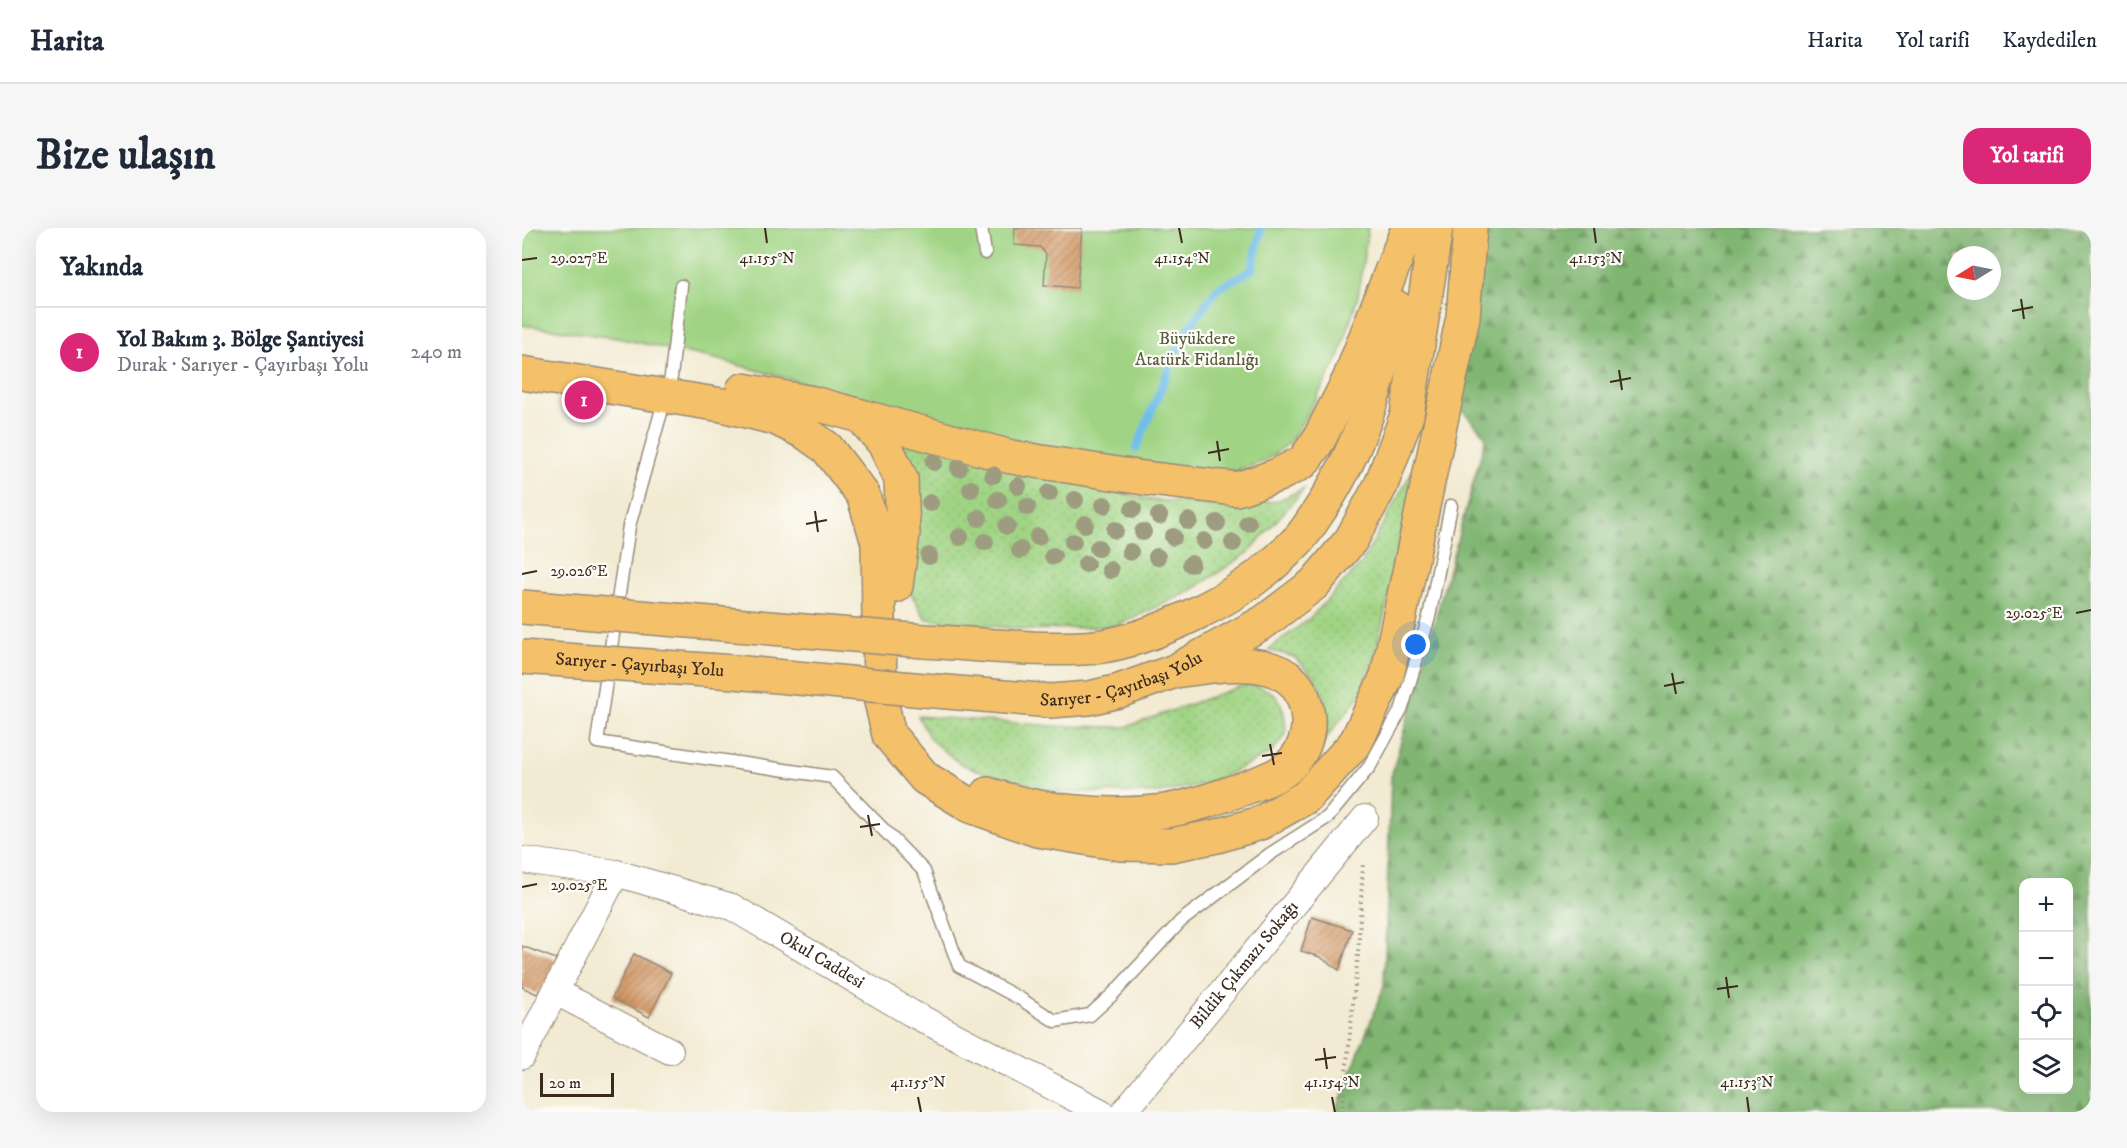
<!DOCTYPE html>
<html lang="tr">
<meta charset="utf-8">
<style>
body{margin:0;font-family:"IM FELL DW Pica",serif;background:#f6f6f7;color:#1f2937}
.controls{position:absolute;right:18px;bottom:18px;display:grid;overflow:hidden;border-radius:12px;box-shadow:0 6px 24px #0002}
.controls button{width:54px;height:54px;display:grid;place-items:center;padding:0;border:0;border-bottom:2px solid #e0e1e3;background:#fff;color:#1f2937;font:30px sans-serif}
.compass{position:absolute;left:1425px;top:18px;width:54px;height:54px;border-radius:50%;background:#fff;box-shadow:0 6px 24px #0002;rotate:260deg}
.scale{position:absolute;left:18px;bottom:15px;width:74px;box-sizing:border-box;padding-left:6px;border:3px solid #3b2a1e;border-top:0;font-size:16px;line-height:21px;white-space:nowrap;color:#3b2a1e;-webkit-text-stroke:4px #fdfcf7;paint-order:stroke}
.you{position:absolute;left:894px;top:417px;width:21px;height:21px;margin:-15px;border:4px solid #fff;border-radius:50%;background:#1a73e8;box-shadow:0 0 0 9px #1a73e833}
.badge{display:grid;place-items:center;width:39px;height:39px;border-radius:50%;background:#db2777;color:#fff;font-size:20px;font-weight:700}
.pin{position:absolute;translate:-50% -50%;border:3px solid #fff;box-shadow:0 2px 6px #0006}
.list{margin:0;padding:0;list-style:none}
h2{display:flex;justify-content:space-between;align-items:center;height:78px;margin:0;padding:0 24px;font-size:26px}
h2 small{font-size:20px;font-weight:400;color:#747a83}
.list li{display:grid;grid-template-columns:39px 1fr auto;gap:18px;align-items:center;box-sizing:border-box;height:90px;padding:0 24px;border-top:2px solid #e0e1e3}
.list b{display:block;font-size:22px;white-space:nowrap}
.list p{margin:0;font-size:20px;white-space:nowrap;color:#747a83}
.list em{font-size:20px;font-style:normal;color:#747a83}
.icon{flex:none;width:33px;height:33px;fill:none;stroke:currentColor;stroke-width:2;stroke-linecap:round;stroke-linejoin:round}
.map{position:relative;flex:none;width:1569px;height:884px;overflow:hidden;border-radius:18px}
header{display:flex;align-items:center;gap:36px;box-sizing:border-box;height:84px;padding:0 30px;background:#fff;border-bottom:2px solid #e0e1e3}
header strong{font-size:28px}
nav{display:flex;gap:33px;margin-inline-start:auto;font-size:21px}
.intro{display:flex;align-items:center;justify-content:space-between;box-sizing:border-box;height:144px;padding:0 36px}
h1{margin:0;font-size:42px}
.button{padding:15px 27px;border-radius:18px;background:#db2777;color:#fff;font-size:21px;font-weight:700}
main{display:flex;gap:36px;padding:0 36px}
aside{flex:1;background:#fff;border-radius:18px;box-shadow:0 6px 24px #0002}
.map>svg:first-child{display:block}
</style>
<header>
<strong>Harita</strong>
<nav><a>Harita</a><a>Yol tarifi</a><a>Kaydedilen</a></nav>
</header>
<div class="intro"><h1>Bize ulaşın</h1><a class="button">Yol tarifi</a></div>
<main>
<aside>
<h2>Yakında<small></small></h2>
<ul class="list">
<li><span class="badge">1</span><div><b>Yol Bakım 3. Bölge Şantiyesi</b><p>Durak · Sarıyer - Çayırbaşı Yolu</p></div><em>240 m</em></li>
</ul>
</aside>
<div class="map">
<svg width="1569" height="884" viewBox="0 0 1569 884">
<defs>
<pattern id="grass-dots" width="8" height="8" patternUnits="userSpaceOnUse" patternTransform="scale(1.5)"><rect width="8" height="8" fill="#a0d484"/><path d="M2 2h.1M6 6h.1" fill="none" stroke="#8bb672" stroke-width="1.8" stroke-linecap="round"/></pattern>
<pattern id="forest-firs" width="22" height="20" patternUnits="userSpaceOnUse" patternTransform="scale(1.5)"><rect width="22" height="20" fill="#80b672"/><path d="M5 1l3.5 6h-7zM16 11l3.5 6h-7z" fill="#6a945d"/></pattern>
<pattern id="building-hatch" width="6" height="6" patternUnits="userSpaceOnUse" patternTransform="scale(1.5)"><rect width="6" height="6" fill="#d29663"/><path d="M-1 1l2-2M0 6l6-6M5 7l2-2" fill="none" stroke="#ac7b51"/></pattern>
</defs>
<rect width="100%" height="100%" fill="#fdfcf7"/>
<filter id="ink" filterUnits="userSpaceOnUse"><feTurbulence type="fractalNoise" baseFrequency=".0167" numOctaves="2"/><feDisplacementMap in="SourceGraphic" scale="12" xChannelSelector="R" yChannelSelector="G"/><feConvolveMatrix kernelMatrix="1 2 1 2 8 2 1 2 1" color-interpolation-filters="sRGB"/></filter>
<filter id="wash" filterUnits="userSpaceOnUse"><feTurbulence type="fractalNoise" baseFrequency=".008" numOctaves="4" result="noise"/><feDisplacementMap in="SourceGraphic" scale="24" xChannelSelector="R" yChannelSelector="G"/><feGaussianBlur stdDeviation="1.35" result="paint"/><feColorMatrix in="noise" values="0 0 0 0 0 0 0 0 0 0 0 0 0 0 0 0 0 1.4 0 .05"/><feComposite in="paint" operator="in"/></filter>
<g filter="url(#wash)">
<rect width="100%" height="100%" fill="#f2ead2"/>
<!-- grass -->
<path fill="url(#grass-dots)" stroke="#6e7f51" stroke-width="1.5" d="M371,206L518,247L631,272L710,278L755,273L783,260L726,325L665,365L594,398L507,402L404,391L378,347Z
M897,231L853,428L836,470L799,516L806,494L802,469L792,449L772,429L746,422L788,390L839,336Z
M725,456C758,461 763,475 764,507L749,525L690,554L639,565L539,564L468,547L437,535L408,511L396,488L532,498L604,499Z"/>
<!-- forest -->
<path fill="url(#forest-firs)" stroke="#5e7048" stroke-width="1.5" fill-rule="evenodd" d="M963,0H1569V884H814L862,758L869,549L964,209L937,178ZM1434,27H1470V63H1434ZM1502,654H1546V862H1502Z"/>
<!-- garden -->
<path fill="#a0d484" stroke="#6e7f51" stroke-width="1.5" d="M0,0H846L836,68L817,129L786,185L768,214L743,233L713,243L680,244L581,232L484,210L194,131L95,110L0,97Z"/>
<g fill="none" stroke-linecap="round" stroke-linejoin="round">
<!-- stream -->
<path stroke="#70bcea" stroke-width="8" d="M614,221L660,109L696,60L730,42L739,0"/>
</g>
<g id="blocks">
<!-- building -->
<path fill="url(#building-hatch)" d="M493,0H560L555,60L522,57L524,26L518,19L492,17Z
M790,689L830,702L817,742L798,729L779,723Z
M0,718L34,731L28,751L15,766L0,759Z
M112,726L149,745L127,789L90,770Z"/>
</g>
</g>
<g filter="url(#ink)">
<use href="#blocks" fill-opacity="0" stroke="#968a78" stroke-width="1.5"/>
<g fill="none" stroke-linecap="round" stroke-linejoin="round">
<!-- service casing -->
<g stroke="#968a78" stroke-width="15">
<path id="service" d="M459,0L463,25
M159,58L149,149L107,298L75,514L310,549L402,643L437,738L497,770L533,793L568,787L591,766L659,693L748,626L806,589L848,538L880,480L907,389L929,278"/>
</g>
<!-- minor casing -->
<g stroke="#968a78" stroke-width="28">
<g id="minor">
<path id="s1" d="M0,632L94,645L210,679L389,785L579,884"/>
<path d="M34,764L148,823"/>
<path d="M0,828L94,645"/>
<path id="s2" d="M602,884L843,590"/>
</g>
</g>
<!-- primary casing -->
<g stroke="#968a78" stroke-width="36">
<g id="primary">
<path d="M0,145L200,177L253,190L284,205L305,220L341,267L356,314L358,469L367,507L403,550L449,578L515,602L599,616L649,617L695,608L738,595L784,569L834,514L865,448L941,89L948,0"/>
<path d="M221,162L291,175L489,229L621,250L715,261L756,247L781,234L796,213L827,152L886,0"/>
<path d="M339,188L362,215L379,251L381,305L374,358"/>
<path d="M402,413C459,416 517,424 574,419C607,415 644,400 673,386C711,368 745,345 773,315C782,307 788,296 795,286C838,224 858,152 874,79"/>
<path id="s3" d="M402,462L529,473L567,470L597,463L653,443L742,394L792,356L829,312L859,257L885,187L914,0"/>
<path d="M466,566C519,584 587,590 642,583C667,580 693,570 717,562C731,557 756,549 766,539C780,526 787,510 786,491C780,420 702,436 653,443"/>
</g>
</g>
<!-- path -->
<path stroke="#968a78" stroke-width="4" stroke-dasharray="1.5 4.5" stroke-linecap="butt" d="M820,884L836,727L841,634"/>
<!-- service -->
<use href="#service" stroke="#fff" stroke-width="12"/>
<!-- minor -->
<use href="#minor" stroke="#fff" stroke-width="26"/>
<!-- primary -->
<use href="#primary" stroke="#f4c16a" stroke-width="33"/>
<!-- primary-bridge casing -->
<g stroke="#968a78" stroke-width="36" stroke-linecap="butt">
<g id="primary-bridge">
<path d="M0,379L402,413"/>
<path id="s4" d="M0,429L212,444L402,462"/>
</g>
</g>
<!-- primary-bridge -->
<use href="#primary-bridge" stroke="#f4c16a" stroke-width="33"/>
</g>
<!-- trees -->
<g fill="#9e9c80">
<circle cx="412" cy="234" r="9"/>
<circle cx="437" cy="240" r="9"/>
<circle cx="471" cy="247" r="9"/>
<circle cx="496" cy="258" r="9"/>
<circle cx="449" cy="261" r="9"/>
<circle cx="527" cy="265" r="9"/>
<circle cx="476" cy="272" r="9"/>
<circle cx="553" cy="272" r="9"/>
<circle cx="408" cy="275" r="9"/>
<circle cx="582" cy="277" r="9"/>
<circle cx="505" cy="279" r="9"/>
<circle cx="611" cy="281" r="9"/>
<circle cx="637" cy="288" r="9"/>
<circle cx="457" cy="290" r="9"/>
<circle cx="667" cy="293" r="9"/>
<circle cx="695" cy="295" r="9"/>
<circle cx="726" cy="295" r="9"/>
<circle cx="563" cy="296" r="9"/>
<circle cx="485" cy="298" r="9"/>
<circle cx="593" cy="302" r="9"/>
<circle cx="621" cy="304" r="9"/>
<circle cx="438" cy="309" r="9"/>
<circle cx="516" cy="309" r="9"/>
<circle cx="651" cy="309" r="9"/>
<circle cx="682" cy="313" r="9"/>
<circle cx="463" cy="314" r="9"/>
<circle cx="551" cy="314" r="9"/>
<circle cx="711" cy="315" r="9"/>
<circle cx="576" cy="320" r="9"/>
<circle cx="498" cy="322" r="9"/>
<circle cx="608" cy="324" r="9"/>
<circle cx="407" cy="328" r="9"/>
<circle cx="531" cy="328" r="9"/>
<circle cx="635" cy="329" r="9"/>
<circle cx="564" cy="336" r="9"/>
<circle cx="669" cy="336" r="9"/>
<circle cx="588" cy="342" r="9"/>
</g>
</g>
<!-- ticks -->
<path fill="none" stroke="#3b2a1e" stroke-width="2" d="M243,0L245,15M657,0L660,15M1072,0L1074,15M0,32L15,30M1499,71L1502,91M1490,83L1511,79M1097,142L1100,162M1088,154L1109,150M695,213L698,233M686,225L707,221M293,283L296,304M284,296L305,292M0,346L15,343M1554,385L1569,382M1150,445L1154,466M1142,458L1162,454M748,516L752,537M740,528L760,525M346,587L350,608M338,599L358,596M0,659L15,656M1204,749L1207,770M1195,761L1216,758M802,820L805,841M793,832L814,829M396,869L399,884M810,869L813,884M1225,869L1227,884"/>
<g text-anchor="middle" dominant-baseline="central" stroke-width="4.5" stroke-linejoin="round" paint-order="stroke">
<!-- park labels -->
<g font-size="18" fill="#595d3d" stroke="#fdfcf7">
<text x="675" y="111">Büyükdere<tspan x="675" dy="21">Atatürk Fidanlığı</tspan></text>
</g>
<!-- street labels -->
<g font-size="18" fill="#3b2a1e" stroke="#fdfcf7">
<text stroke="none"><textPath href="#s4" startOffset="118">Sarıyer - Çayırbaşı Yolu</textPath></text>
<text stroke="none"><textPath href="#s3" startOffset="201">Sarıyer - Çayırbaşı Yolu</textPath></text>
<text stroke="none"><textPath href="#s1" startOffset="320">Okul Caddesi</textPath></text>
<text stroke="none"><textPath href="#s2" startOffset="190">Bildik Çıkmazı Sokağı</textPath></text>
</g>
</g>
<g font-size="15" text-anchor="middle" fill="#3b2a1e" stroke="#fdfcf7" stroke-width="4.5" stroke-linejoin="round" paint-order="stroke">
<text x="245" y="35">41.155°N</text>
<text x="660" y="35">41.154°N</text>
<text x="1074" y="35">41.153°N</text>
<text x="57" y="35">29.027°E</text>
<text x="57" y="348">29.026°E</text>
<text x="1512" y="390">29.025°E</text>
<text x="57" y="662">29.025°E</text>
<text x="396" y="859">41.155°N</text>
<text x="810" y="859">41.154°N</text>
<text x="1225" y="859">41.153°N</text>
</g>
</svg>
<div class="controls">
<button>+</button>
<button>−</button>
<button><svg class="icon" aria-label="locate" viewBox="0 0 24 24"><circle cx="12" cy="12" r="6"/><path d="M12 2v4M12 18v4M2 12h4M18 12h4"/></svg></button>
<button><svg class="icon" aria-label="layers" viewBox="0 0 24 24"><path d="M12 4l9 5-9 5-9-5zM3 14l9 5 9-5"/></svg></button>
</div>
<svg class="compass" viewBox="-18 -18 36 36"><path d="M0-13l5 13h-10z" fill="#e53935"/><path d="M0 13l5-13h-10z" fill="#747a83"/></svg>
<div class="scale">20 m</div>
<div class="you"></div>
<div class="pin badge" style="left:62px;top:172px">1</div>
</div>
</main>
